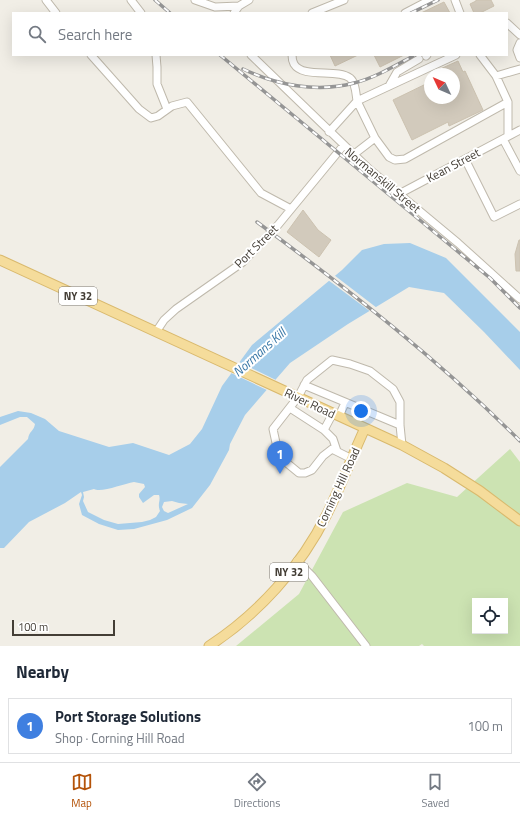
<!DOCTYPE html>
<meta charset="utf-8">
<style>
body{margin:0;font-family:"Titillium Web",sans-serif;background:#f6f6f7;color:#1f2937}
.controls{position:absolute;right:12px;bottom:12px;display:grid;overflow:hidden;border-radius:0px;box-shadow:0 4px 16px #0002}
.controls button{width:36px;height:36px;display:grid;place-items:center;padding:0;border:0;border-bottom:1px solid #e0e1e3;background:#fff;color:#1f2937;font:20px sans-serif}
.compass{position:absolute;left:424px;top:68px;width:36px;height:36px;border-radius:50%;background:#fff;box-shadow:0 4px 16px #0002;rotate:314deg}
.scale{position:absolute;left:12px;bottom:10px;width:103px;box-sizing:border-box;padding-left:4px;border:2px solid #443e36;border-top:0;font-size:11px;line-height:14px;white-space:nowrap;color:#443e36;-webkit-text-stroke:3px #fff;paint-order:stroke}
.you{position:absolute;left:361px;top:411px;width:14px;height:14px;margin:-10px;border:3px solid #fff;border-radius:50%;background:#1a73e8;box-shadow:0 0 0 6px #1a73e833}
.badge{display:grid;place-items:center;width:26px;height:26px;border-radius:50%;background:#b45309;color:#fff;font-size:13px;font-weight:700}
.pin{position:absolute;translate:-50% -33px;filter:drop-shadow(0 1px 2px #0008)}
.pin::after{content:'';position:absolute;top:21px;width:14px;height:12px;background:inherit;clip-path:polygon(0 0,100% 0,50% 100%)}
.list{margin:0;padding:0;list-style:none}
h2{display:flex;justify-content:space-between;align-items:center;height:52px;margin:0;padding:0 16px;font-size:17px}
h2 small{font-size:13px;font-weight:400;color:#747a83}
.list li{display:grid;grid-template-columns:26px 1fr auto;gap:12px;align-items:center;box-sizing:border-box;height:56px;margin:0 8px 8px;padding:0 8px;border:1px solid #e0e1e3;border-radius:0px}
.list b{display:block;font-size:15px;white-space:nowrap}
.list p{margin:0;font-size:13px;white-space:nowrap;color:#747a83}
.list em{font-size:13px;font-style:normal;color:#747a83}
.icon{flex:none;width:22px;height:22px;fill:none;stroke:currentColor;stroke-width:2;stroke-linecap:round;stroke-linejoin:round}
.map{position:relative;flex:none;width:520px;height:646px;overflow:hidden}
.search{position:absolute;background:#fff;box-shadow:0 4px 16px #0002;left:12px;right:12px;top:12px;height:44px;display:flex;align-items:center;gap:10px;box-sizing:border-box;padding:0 14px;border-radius:0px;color:#747a83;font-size:15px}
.sheet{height:116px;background:#fff}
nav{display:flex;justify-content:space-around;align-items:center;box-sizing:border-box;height:56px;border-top:1px solid #e0e1e3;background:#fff;font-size:11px;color:#747a83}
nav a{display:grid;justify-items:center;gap:2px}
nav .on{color:#b45309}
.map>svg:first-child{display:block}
</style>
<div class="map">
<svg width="520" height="646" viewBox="0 0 520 646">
<rect width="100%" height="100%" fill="#f1eee6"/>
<!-- green -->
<path fill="#cce3b2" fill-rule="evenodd" d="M510,449L520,462V646H424L422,644L419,646H236L299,594L343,512L407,483L457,497ZM475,601H505V631H475Z"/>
<!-- water -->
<path fill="#a7ceea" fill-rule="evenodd" d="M410,243L446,258L520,332V370L484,332L444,293L409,287L348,324L290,363L245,415L230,444L229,450L210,485L192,508L167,520L134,529L118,530L99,524L82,515L79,504L82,495L81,492L65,503L29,522L4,548H0V467L28,439C29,431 34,431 35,424L27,417H20L0,425V417L18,411L31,413L45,419L59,431L109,447L133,443L169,455L190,444L202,429L222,386L252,345L342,270L362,250L384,244ZM134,482L144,484L145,487L139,494V497L143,503L154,495H159C161,501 157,503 160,511L156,517L150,520L142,522L118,524L104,520L88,512L83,501L84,497L83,492L94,489C101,493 123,484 134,482ZM172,501L179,503L188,504L168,513L164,511L162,507L164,502Z"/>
<!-- pier -->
<path fill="#f1eee6" d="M334,275L377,308V309L371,312L328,280Z
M237,361L278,381L269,391L229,372Z"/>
<!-- building -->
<path fill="#d2cabc" stroke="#ccc2b0" d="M476,0H491L494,6L480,13H474L470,4L476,1Z
M444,2L450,13H421Z
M330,55H358L335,66Z
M374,55H404L380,67Z
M458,61L463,72L465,71L483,110L449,126L448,122L412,140L393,100L430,82V98H454V74H429Z
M303,210L318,230L331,240L319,257L287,232Z
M519,240H520V271H516L515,254Z"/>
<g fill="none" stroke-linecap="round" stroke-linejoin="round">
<!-- minor casing -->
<g stroke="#bfb9ac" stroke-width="9">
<path id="minor" d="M46,0L56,13
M131,0L141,13
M195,0L215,7L239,6
M455,0L460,13
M234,13L239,6L249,0
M312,13L344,0
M405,13L430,0
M507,23L520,35
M520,43L517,50L520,58
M91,55L139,109L151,118L158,116L172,106L187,102L261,193L291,209
M156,55L157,67V84L167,109
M251,55L369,169L458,243L520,299
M292,55C292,58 293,62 294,64C303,79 337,68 350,78C356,83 356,95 357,101L456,55
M480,55L496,76L508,102
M426,56L427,55
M496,76L520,69
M389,86L397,72L419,59
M329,132L357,101L375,138
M503,139L520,171
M353,155L375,138L389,157L395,160L405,159L508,102V136
M465,159L494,217L520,204
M399,194L520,130
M156,332L164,320L176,309L243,262L278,225L343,146
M304,385L400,425
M290,408L324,430L333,413
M339,416L345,403
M324,430L333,439L337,451
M352,459L332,449L323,456L312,470L305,473H299L282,459L278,452L273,429L298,397L307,380L332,360L350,364L370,371L393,389L400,402V425L402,445
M297,561L312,576L366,646"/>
</g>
<!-- major casing -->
<g stroke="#d9b96d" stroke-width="11">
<path id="major" d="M0,260L402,445L444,468L480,491L520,521
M209,646C258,614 301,567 327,514C341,486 352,456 365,428"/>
</g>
<!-- minor -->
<use href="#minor" stroke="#fff" stroke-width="7"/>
<!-- major -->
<use href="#major" stroke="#f5dc9b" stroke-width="9"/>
<!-- rail casing -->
<g stroke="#959595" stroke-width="3.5">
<path id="rail" d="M155,0L170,13
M411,13L438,0
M220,55L456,250L490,278L520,308
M243,69C276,85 317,93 354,83C375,78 396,65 415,55
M257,222C349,290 439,360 520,441"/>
</g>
<!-- rail -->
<use href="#rail" stroke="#fff" stroke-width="2" stroke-dasharray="6" stroke-linecap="butt"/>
</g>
<g text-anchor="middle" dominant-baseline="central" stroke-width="4" stroke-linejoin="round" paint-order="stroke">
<!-- shield labels -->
<g fill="#fff" stroke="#7c7872" stroke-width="1">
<rect x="59" y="287" width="38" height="18" rx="3"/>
<rect x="270" y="563" width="38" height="18" rx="3"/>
</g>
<g font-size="11" font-weight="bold" fill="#443e36">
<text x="78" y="296">NY 32</text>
<text x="289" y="572">NY 32</text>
</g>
<!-- street labels -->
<g font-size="12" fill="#443e36" stroke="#fff">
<text transform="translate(453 165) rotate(-28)">Kean Street</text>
<text transform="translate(383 180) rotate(40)">Normanskill Street</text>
<text transform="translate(256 246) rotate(-45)">Port Street</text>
<text transform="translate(310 403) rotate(25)">River Road</text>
<text transform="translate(338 487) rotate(-65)">Corning Hill Road</text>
</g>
<!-- water labels -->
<g font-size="13" font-style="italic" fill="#3977a6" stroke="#fff">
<text transform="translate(259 352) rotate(-42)">Normans Kill</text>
</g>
</g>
</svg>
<div class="controls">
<button><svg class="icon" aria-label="locate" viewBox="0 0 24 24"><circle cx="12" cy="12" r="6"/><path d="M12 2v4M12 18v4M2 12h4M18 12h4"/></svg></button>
</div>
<svg class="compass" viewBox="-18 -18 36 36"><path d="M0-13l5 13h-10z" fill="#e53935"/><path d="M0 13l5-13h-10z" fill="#747a83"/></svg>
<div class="scale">100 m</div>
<div class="you"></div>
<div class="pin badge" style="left:280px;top:474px;background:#3f7fe0">1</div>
<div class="search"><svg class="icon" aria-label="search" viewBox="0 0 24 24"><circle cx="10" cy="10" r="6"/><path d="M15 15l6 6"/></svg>Search here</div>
</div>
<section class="sheet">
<h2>Nearby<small></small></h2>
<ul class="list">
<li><span class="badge" style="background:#3f7fe0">1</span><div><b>Port Storage Solutions</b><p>Shop · Corning Hill Road</p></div><em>100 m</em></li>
</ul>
</section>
<nav>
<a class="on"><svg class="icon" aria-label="map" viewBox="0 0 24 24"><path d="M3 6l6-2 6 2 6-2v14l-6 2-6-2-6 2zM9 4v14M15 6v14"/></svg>Map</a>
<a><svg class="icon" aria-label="directions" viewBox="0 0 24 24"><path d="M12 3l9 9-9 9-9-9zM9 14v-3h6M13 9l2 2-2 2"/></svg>Directions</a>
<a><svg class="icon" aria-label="saved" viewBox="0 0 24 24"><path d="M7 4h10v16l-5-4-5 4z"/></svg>Saved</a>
</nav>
